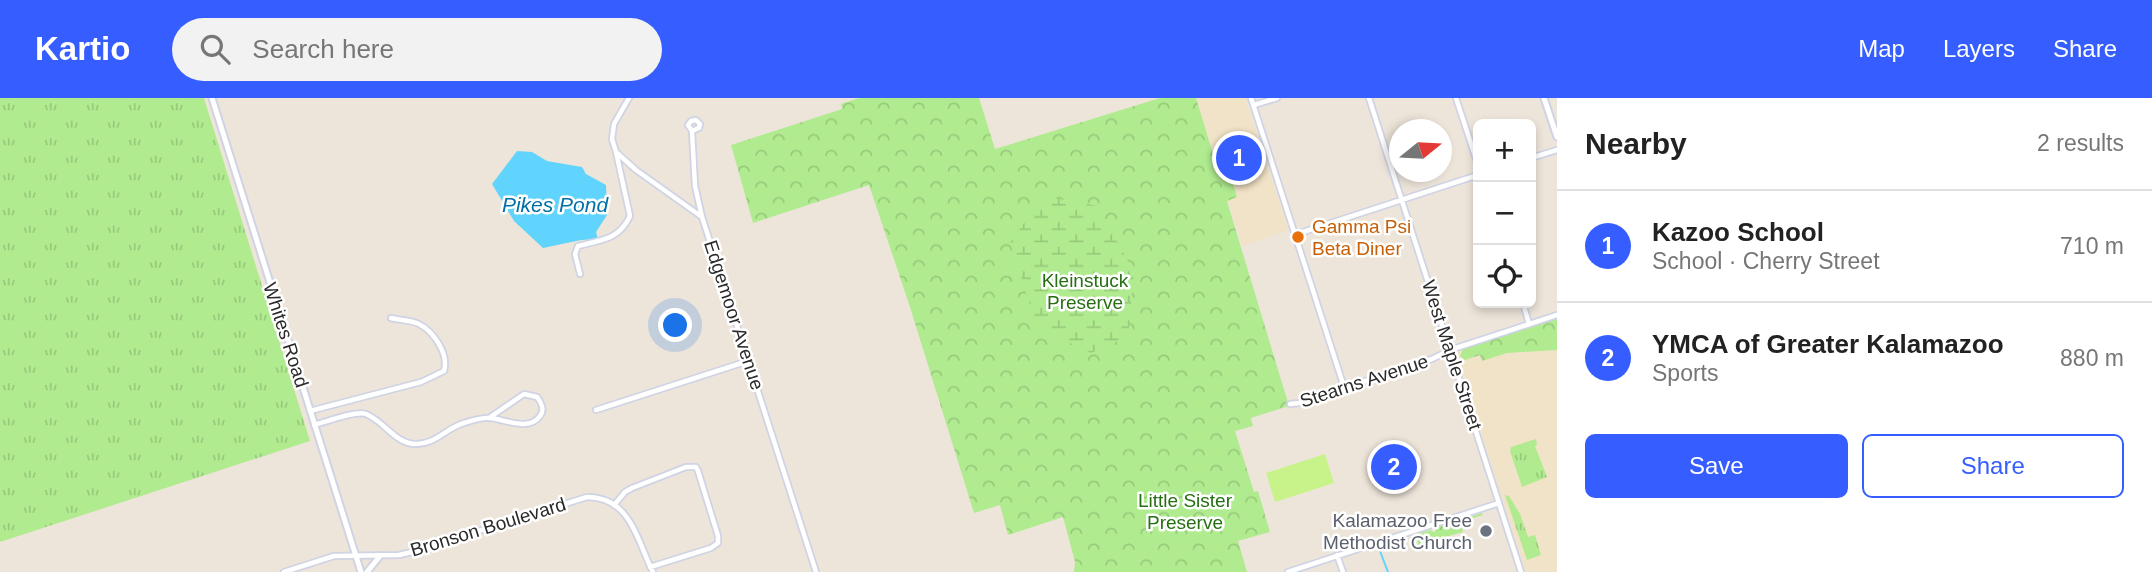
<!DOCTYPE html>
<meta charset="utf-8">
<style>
body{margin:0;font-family:Arial,sans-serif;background:#f2f2f2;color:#222}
.controls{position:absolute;right:21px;top:21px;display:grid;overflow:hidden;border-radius:10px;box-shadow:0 4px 10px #0003}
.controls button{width:63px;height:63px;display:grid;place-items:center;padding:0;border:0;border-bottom:2px solid #e0e0e0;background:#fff;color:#222;font:35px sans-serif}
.compass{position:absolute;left:1389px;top:21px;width:63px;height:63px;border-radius:50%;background:#fff;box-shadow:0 4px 10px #0003;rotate:72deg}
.you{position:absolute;left:676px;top:228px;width:24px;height:24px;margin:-18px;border:5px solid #fff;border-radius:50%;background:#1a73e8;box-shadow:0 0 0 10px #1a73e833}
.badge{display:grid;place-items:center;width:46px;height:46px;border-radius:50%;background:#355dff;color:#fff;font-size:23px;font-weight:700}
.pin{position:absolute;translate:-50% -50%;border:4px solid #fff;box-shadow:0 2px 7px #0006}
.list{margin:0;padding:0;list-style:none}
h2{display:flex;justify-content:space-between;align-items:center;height:91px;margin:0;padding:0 28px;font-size:30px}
h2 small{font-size:23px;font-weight:400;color:#767676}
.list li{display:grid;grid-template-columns:46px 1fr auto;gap:21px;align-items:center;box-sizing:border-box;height:112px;padding:0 28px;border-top:2px solid #e0e0e0}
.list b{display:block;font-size:26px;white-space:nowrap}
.list p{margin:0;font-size:23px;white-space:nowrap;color:#767676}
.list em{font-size:23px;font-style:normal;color:#767676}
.actions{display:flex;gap:14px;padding:21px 28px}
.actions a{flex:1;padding:16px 0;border:2px solid #355dff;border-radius:10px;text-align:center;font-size:24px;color:#355dff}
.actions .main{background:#355dff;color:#fff}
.icon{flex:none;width:38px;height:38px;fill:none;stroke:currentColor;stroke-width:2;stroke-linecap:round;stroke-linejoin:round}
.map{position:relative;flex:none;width:1557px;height:474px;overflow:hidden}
header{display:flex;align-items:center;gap:42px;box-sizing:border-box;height:98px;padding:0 35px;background:#355dff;color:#fff}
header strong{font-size:33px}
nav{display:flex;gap:38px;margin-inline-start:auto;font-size:24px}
.search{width:490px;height:63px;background:#f2f2f2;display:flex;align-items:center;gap:18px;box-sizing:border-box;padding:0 24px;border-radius:38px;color:#767676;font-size:26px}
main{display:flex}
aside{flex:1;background:#fff}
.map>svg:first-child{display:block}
</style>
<header>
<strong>Kartio</strong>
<div class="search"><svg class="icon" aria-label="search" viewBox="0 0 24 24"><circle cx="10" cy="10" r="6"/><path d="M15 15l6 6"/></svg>Search here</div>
<nav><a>Map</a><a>Layers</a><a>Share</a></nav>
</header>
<main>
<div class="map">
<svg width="1557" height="474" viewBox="0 0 1557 474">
<defs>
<pattern id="grass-tufts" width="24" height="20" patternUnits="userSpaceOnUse" patternTransform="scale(1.75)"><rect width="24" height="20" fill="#b0eb8f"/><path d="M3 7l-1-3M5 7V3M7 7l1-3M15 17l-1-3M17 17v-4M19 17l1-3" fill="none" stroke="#98ca7c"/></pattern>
<pattern id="forest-crowns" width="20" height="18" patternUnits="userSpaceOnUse" patternTransform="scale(1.75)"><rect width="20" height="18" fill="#b0eb8f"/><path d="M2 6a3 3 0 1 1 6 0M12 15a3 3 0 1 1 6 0" fill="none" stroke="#98ca7c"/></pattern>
<pattern id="wetland-marsh" width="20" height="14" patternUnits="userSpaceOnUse" patternTransform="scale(1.75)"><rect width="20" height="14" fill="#b0eb8f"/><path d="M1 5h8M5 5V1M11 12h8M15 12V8" fill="none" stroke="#98ca7c"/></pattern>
</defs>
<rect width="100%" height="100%" fill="#eee5da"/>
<!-- education -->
<path fill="#f1e3c7" d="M1196,0H1245L1289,132L1242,148Z
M1557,221V474H1526L1455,254Z"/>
<!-- grass -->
<path fill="url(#grass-tufts)" d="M0,0H204L310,343L0,444Z
M1536,341L1537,347L1535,348L1547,379L1522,389L1510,353L1511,349Z
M1505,397L1509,398L1520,416L1528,439L1535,437L1541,457L1527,462Z
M1482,415L1483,417L1456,426H1461L1463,434L1418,447L1417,436L1431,432L1433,434L1436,433V430Z"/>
<!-- forest -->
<path fill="url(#forest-crowns)" d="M859,0H979L995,51L1160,0H1196L1218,72L1224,68L1228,70L1237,99L1227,103L1289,308L1251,320L1253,328L1235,333L1254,394L1258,393L1270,434L1238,443L1247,474H1074L1075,464L1063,419L1008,437L1000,407L974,415L909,206L869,87L753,125L731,47L842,11L841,6Z
M1557,220V252L1507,255L1482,263L1480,257L1465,262L1460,258L1463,251L1470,248Z"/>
<!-- wetland -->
<path fill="url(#wetland-marsh)" d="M1043,98L1098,108L1134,175L1128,239L1091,255L1037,229L1010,145Z"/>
<!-- pitch -->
<path fill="#c8f38a" d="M1325,356L1334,385L1275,404L1266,375Z"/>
<!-- water -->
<path fill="#60d4fc" d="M517,53L532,54L547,63L582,69L586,76L606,87L607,117L596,134L598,141L581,142L543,150L514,123L492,86Z"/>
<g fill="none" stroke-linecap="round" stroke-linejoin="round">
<!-- stream -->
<path stroke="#60d4fc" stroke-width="2" d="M1380,453L1388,474"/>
<!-- minor casing -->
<g stroke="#cfd3e4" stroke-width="8">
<path id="minor" d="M629,0L614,26L612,41L616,54L636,72L702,119L816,474
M1251,0L1344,289
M1369,0L1521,474
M1456,0L1478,67
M1254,7L1277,0
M692,33L699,30L700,26L696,22L691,23L688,27L692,33L695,88L702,119
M1531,60L1557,52
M1294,137L1478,77
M580,176L575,156L578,148C601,142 619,142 630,118L616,54
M1523,205L1529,226
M1290,306L1299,305L1432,261L1450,252L1557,217
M596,312L748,263
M310,313L421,284L444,273C449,256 434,234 419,226C411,222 399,222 391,220
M314,327C326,324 356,312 366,316C384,323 395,346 416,346C436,346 446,330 464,325C471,323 482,319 490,320C504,321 529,334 540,318C545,312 541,304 537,299L524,296L489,320
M615,406L625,394L632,390L686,369H696L698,373L718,438V445L711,450L650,469
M1337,457L1343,474
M284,474L334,458L399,457L412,454L587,399C631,399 637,443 653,474
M1288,474L1499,405"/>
</g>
<!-- tertiary casing -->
<g stroke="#cfd3e4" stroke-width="9">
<path id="tertiary" d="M212,0L361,474
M1544,0L1557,39
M367,474L380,458"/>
</g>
<!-- minor -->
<use href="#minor" stroke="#fff" stroke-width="4.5"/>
<!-- tertiary -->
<use href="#tertiary" stroke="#fff" stroke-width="5"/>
</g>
<!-- markers -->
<circle fill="#e8710a" stroke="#fff" stroke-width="2.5" cx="1298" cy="139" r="7"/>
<circle fill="#6b7280" stroke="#fff" stroke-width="2.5" cx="1486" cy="433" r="7"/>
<g text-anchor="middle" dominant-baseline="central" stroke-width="5" stroke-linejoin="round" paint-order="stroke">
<!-- food labels -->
<g font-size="19" fill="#c56008" stroke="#fff" text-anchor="start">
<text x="1312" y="128">Gamma Psi<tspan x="1312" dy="22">Beta Diner</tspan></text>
</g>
<!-- park labels -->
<g font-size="19" fill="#266f12" stroke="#fff">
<text x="1085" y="182">Kleinstuck<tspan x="1085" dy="22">Preserve</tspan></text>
<text x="1185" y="402">Little Sister<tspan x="1185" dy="22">Preserve</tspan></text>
</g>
<!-- street labels -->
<g font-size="19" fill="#2a2a2a" stroke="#fff">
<text transform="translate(734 217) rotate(72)">Edgemoor Avenue</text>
<text transform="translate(286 237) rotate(72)">Whites Road</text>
<text transform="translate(1452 257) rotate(72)">West Maple Street</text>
<text transform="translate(1364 283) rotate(-18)">Stearns Avenue</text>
<text transform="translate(488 429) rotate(-17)">Bronson Boulevard</text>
</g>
<!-- worship labels -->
<g font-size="19" fill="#5b616d" stroke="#fff" text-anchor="end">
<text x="1472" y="422">Kalamazoo Free<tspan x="1472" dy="22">Methodist Church</tspan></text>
</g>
<!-- water labels -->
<g font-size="21" font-style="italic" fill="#0070a7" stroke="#fff">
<text x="555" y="106">Pikes Pond</text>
</g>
</g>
</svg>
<div class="controls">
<button>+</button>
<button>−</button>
<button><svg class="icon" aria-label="locate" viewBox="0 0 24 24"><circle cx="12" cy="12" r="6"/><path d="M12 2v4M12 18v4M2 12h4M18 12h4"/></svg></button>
</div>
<svg class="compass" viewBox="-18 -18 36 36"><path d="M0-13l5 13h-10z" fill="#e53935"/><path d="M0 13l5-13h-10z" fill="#767676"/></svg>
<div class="you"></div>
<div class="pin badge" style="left:1239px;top:60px">1</div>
<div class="pin badge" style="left:1394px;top:369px">2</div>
</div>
<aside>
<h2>Nearby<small>2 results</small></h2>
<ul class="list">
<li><span class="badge">1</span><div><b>Kazoo School</b><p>School · Cherry Street</p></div><em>710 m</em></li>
<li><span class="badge">2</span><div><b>YMCA of Greater Kalamazoo</b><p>Sports</p></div><em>880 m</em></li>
</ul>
<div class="actions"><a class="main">Save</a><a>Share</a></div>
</aside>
</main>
